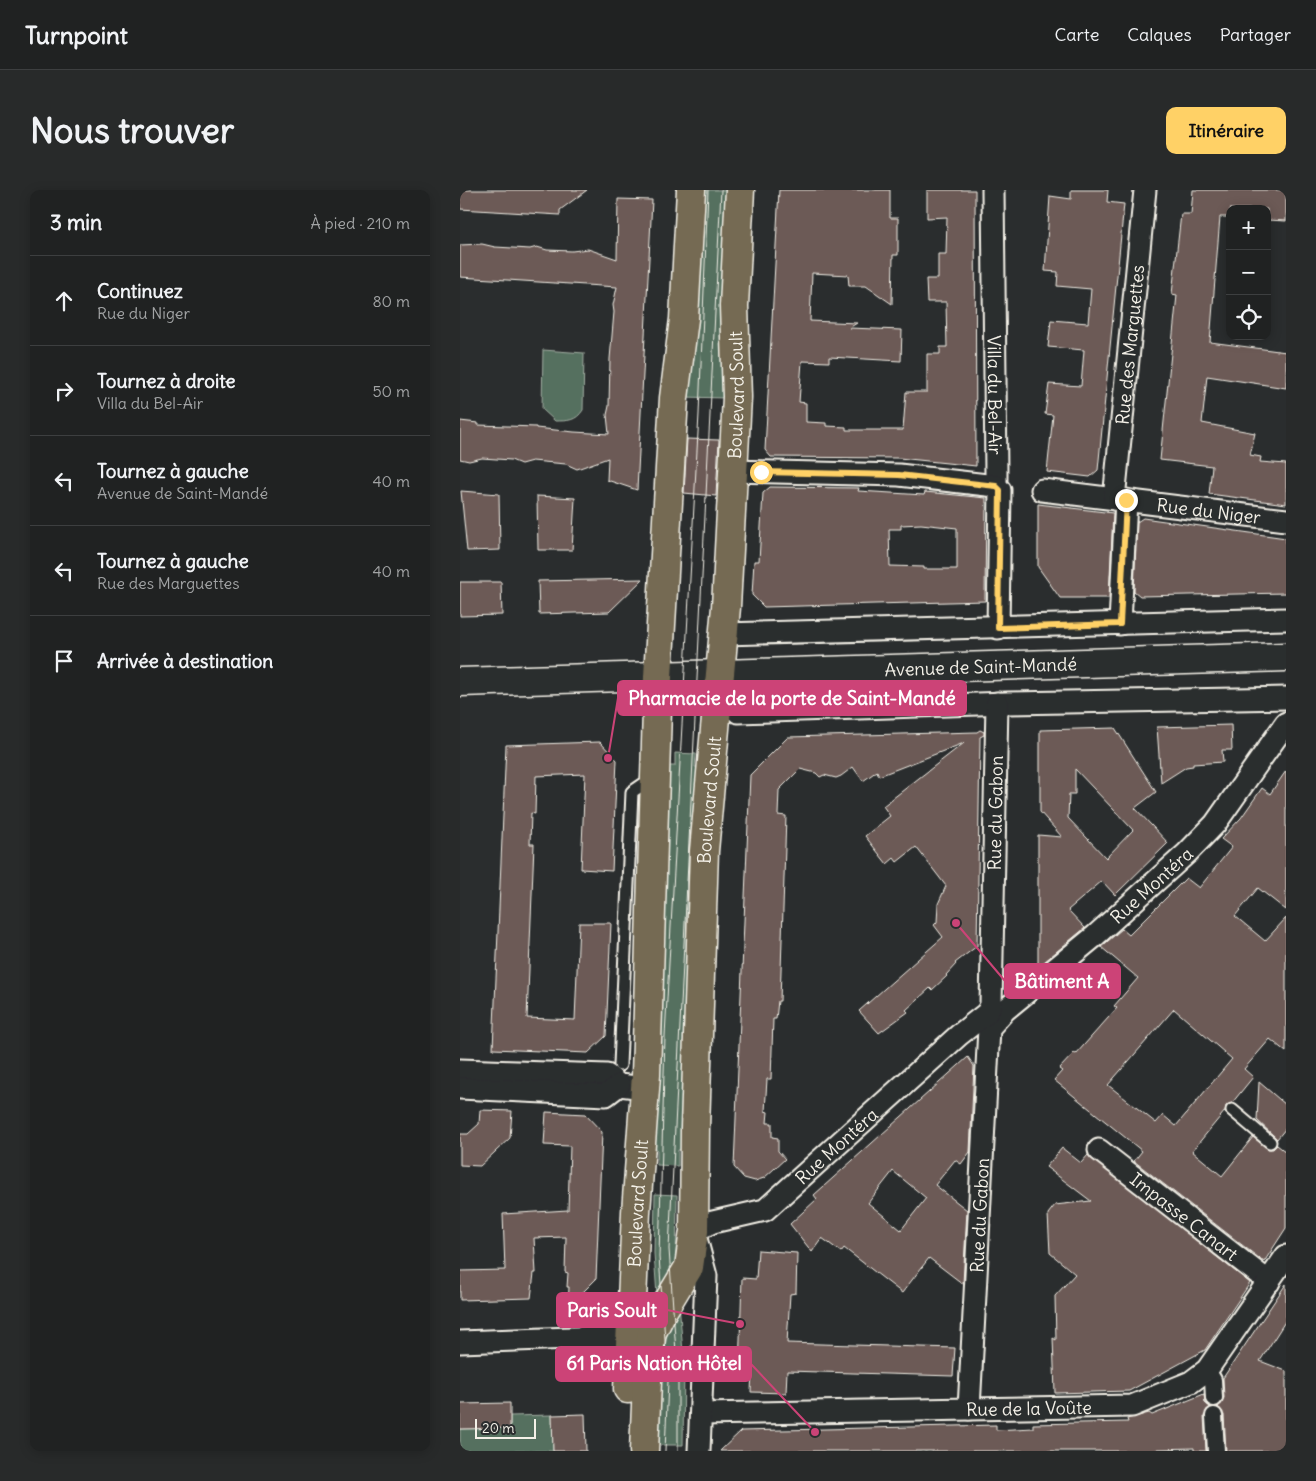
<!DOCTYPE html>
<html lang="fr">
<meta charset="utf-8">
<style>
body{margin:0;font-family:Delius,sans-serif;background:#282a2a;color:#f1f3f6}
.controls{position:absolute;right:15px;top:15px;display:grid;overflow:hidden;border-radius:10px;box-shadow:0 2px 12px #0003}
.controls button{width:45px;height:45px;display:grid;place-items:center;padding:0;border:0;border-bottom:1px solid #3d3f40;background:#202222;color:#f1f3f6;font:25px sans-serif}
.scale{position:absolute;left:15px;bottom:12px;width:61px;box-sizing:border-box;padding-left:5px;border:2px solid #f4f1e8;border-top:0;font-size:14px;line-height:18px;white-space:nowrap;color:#f4f1e8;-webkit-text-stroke:4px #2a2d2e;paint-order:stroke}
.stop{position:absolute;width:15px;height:15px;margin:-11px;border:4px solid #ffd166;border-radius:50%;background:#fff}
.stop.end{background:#ffd166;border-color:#fff;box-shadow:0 1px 5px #0008}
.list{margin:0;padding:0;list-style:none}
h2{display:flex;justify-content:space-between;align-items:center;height:65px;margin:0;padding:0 20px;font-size:21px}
h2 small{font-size:16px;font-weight:400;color:#a2a4a5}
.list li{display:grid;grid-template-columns:32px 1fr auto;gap:15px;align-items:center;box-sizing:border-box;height:90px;padding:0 20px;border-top:1px solid #3d3f40}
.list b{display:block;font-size:19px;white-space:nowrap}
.list p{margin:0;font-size:16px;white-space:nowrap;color:#a2a4a5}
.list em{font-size:16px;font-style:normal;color:#a2a4a5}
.icon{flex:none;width:28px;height:28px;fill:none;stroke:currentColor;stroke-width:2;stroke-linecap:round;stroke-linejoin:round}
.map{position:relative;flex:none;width:826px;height:1261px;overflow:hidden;border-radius:10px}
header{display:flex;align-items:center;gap:30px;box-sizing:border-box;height:70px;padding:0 25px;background:#202222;border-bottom:1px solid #3d3f40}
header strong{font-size:24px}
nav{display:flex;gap:28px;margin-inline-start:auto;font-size:18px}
.intro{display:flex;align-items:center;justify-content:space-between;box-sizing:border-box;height:120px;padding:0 30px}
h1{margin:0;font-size:35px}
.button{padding:12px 22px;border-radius:10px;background:#ffd166;color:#111;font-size:18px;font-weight:700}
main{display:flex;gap:30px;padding:0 30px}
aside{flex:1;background:#202222;border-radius:10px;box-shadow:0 2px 12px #0003}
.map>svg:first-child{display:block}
</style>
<header>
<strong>Turnpoint</strong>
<nav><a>Carte</a><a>Calques</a><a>Partager</a></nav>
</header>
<div class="intro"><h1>Nous trouver</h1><a class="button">Itinéraire</a></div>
<main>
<aside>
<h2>3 min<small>À pied · 210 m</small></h2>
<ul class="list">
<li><svg class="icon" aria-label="ahead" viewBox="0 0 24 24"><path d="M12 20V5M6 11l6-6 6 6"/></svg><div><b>Continuez</b><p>Rue du Niger</p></div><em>80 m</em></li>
<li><svg class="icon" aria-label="right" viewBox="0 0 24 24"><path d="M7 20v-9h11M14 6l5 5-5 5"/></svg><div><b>Tournez à droite</b><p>Villa du Bel-Air</p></div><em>50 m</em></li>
<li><svg class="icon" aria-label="left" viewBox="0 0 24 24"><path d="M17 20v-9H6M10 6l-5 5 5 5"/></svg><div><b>Tournez à gauche</b><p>Avenue de Saint-Mandé</p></div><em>40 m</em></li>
<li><svg class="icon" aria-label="left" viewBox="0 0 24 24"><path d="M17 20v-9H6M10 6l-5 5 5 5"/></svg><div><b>Tournez à gauche</b><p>Rue des Marguettes</p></div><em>40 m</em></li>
<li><svg class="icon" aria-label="arrive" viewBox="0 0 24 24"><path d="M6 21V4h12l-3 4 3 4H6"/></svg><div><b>Arrivée à destination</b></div></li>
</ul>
</aside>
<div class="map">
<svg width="826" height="1261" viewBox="0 0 826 1261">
<rect width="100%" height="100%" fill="#2a2d2e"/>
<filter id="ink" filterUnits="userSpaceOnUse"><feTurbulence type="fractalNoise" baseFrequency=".02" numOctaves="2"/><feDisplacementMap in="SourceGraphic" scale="10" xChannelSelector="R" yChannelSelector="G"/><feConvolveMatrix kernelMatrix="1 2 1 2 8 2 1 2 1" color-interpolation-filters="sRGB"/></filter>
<g filter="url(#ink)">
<!-- green -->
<path fill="#546f5f" stroke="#a4b0a4" d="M239,0H271L266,208L224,207Z
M83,160L124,163L123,220C116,231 108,231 95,231L82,219Z
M215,563L236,564L235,577H241L224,960H218V976L197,975V959H191L208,576H215Z
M195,1004L217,1005L216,1072L197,1106L194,1063Z
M219,1112L224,1176L223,1255H199L202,1176L200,1149Z
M92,1225L93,1261H0V1239L50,1238V1226Z"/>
<!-- building -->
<path fill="#6c5a57" stroke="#f4f1e8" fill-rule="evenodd" d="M0,0H127L100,20V25L0,19Z
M319,0H430V28H438V65H433L432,114L406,96H389L388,85L352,83L350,131L397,133L389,138L442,140L441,171L369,167V172L342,171L339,212L346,213V232L366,233V236L386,237V240H443L446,202H467V164H480V157H487L486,112H467L466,89H478V64H486L487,27L467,28V0H515L516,276L439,268L311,267L305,260Z
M611,0H648L647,12L664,14L638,280L630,287L587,282L593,225L585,224L589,194L621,196L624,160L588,157L591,130L628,133L631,99L597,96L598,82L585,81L590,6L611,9Z
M733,0H826V31L807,30V19H770V27H760L750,152L826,162V198L747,186L742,233L795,243L790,265L801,267L800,272L826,274V314L749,304L752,276L700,270L717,105L712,104L721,24H731Z
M158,9L192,10L177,300L147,290L148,268L117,279L106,274L72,271L61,274L51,270L22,268L9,271L0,269V231L18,233V235L76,237V238L114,242L149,244L147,225L149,216L150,169L154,122L153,115L157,97L0,87V55L22,54L35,57L70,59L77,57L87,60L112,61L128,59L157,69Z
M227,249L259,250L256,306L224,303Z
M310,297L399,298L398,301L464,305L465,302L526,308L525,411L304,417L292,405L294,371H299L303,303ZM461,334L497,338V379H464V377L430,376L429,339H441V335Z
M1,301L39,304L40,360L7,361Z
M77,306L115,308L112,360H78Z
M578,314L653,323L649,408H600L578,377Z
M683,328L826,348V403L680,406L674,401L677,332Z
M183,389L149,422L79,424L78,391Z
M0,392H41L42,425L0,426Z
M771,535L772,560H762L763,572L733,574V576L726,577L701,593L697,537Z
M655,538L696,602L675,618L708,653L655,705L642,691L608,720L625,738L578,777V645L602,647L580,622V540ZM615,579L673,640L646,668L608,628L609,604H615Z
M520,540L524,542V545L520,547L517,756L495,773L496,774L486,785L487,786L472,800L470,798L446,820L448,822L419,843L399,821L483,747L474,735L477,732L478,714L486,696L456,657L437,672L434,668L427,674L405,646L430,626L423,616L504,553L419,586L417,581L403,591L393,577L381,586L376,588L364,585L360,587L356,583L340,579L319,600L318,625L326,626L320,811H318L316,829H313L311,889H307L305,921L308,922L307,933H312V947L318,948V961L325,969L304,988L295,991L284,988L274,977L290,585L328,547L517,542Z
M140,552L157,570L152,681L121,679L125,584L76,586L75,624L71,623L70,654H74L67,828L115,830L119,733H151L146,846L128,863L33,859L46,555Z
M826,581V720L798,698L775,726L805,751L826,728V862L810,849L784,879L793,887L772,913L766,916L765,921L732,961L762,986L793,947L808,959H813L817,955L826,962V1038L804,1072L674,971L682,961L594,890L602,881L599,879L614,863L616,864L657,818L654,816L678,788L641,757L662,739L669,745L726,688L739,698L772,657L761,649L781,628L802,598L810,604ZM714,819L772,869L716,936L703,925L696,933L648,895Z
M508,867L514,876L510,962L501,974L495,970L475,995L507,1020L503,1094L469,1068L442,1103L384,1058L381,1062L362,1048L352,1062L330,1034L357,1009L354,1005ZM433,981L466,1008L441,1040L408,1013Z
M799,892L826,915V938L817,949L797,930Z
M20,920L52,921L50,948L20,976L0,975V944H8L19,934Z
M86,922L125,924L142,942L136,1089L108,1117L109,1097H107L108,1083L105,1082L106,1047L74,1048L76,1083H74L71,1108L0,1110V1081L45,1080L43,1024L108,1020L110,956L84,955Z
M602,958L621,973L628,965L790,1093L745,1160L669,1201L595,1203L593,1148L596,1150L595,1106L615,1084L590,1063L588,1024L595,1015L631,1011L586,977Z
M298,1060L337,1063L336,1103L330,1104L327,1153L495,1158L493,1186L327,1181L326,1203L291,1202L292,1180H279L282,1088L296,1089Z
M826,1094V1130L800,1171L826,1181V1261H766L764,1225L758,1217L764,1208L763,1188Z
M744,1204L745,1213L750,1217L744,1226L746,1261H734V1258L697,1259V1261H260L281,1241L536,1235V1240L573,1238V1234L668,1232L667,1229L689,1223L692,1225Z
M50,1213V1238L0,1239V1214Z
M125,1224L126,1261H93L92,1225Z"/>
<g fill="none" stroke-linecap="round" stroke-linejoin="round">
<!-- service casing -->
<g stroke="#f4f1e8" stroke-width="15">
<path id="service" d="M160,875L172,602L194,587
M772,920L810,952"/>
</g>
<!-- pedestrian casing -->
<g stroke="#f4f1e8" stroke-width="20">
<path id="pedestrian" d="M747,1180L753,1190L754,1208
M754,1226L756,1261"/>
</g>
<!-- minor casing -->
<g stroke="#f4f1e8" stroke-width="25">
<g id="minor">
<path id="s1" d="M533,0L536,282V296L540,300L538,438"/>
<path d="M273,281L439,285L536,296"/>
<path id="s2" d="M582,300L826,330"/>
<path id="s3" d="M654,309L685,0"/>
<path d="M660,434L666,310"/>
<path d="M263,444L826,429"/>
<path d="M259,484L278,522L547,513L826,508"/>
<path d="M0,880L147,885L159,895L185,898"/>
<path d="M0,898L146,905L159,895"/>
<path id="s4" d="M639,960L809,1092"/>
<path d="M0,1152L139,1147L170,1151"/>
<path id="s5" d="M509,1219L529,838L545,820L635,746L727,663L755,634L826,533"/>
<path id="s6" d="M241,1224L672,1216L731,1192L747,1180L826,1066"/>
<path id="s7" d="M239,1261L246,1086L234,1041L253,1032L305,1020L499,845L527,823L531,815L537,513"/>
</g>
</g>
<!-- secondary casing -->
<g stroke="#f4f1e8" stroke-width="31">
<g id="secondary">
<path id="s8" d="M0,492L826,467"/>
</g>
</g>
<!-- primary casing -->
<g stroke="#f4f1e8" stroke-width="31">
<g id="primary">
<path id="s9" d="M168,1199L176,1022L186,885L198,487L214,208L224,129L231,0"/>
<path id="s10" d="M184,1261L188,1169L192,1142L203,1120L229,1077L234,1041L235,938L244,661L266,417L277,207L274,116L280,0"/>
</g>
</g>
<!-- service -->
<use href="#service" stroke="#2a2d2e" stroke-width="11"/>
<!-- pedestrian -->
<use href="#pedestrian" stroke="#2a2d2e" stroke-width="16"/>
<!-- minor -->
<use href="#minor" stroke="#2a2d2e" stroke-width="21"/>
<!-- secondary -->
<use href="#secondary" stroke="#2a2d2e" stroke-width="28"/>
<!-- primary -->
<use href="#primary" stroke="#746b52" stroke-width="28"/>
<!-- tram -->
<path stroke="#f4f1e8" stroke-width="1" d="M205,1261L208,1191L199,1067L205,846L239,224L248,0
M218,1261V1192L209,1059L261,0"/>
</g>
</g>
<g fill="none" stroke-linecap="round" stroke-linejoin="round" filter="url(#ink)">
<!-- route -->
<path stroke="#ffd166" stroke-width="6" d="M301,282L439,285L536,296L540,300L538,438L660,434L666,310"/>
</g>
<g text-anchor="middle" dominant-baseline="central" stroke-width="4" stroke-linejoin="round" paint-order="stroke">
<!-- street labels -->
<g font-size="18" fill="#f4f1e8" stroke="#2a2d2e">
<text stroke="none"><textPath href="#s3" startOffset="155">Rue des Marguettes</textPath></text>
<text stroke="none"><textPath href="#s1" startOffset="205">Villa du Bel-Air</textPath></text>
<text stroke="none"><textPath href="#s10" startOffset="1068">Boulevard Soult</textPath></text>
<text stroke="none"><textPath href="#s2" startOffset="168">Rue du Niger</textPath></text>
<text stroke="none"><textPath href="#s8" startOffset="521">Avenue de Saint-Mandé</textPath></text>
<text stroke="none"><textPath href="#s10" startOffset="662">Boulevard Soult</textPath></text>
<text stroke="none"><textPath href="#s7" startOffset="794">Rue du Gabon</textPath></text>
<text stroke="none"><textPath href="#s5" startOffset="598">Rue Montéra</textPath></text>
<text stroke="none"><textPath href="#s7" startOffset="392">Rue Montéra</textPath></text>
<text stroke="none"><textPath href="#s9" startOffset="186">Boulevard Soult</textPath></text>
<text stroke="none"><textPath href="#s5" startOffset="194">Rue du Gabon</textPath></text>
<text stroke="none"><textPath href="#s4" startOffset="108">Impasse Canart</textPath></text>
<text stroke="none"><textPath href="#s6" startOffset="328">Rue de la Voûte</textPath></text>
</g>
</g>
<!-- callouts -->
<path fill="none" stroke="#cc4377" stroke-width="2" d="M148 568L158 508M496 733L545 791M280 1134L207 1120M355 1242L291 1174"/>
<g fill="#cc4377" stroke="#2a2d2e" stroke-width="2">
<circle cx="148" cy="568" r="5"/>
<circle cx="496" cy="733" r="5"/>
<circle cx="280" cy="1134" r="5"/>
<circle cx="355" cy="1242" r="5"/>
</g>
<g fill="#cc4377" stroke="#cc4377" stroke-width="2">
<rect x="158" y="491" width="348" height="34" rx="5"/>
<rect x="545" y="774" width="115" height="34" rx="5"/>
<rect x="97" y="1103" width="110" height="34" rx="5"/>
<rect x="96" y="1157" width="195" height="34" rx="5"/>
</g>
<g font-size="19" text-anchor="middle" font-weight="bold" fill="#fff">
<text x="332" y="515">Pharmacie de la porte de Saint-Mandé</text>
<text x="602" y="798">Bâtiment A</text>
<text x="152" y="1127">Paris Soult</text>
<text x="194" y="1180">61 Paris Nation Hôtel</text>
</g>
</svg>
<div class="controls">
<button>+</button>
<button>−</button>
<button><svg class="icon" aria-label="locate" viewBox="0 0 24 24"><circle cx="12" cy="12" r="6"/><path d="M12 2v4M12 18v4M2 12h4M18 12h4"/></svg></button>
</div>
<div class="scale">20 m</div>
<div class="stop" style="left:301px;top:282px"></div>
<div class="stop end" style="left:666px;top:310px"></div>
</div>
</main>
